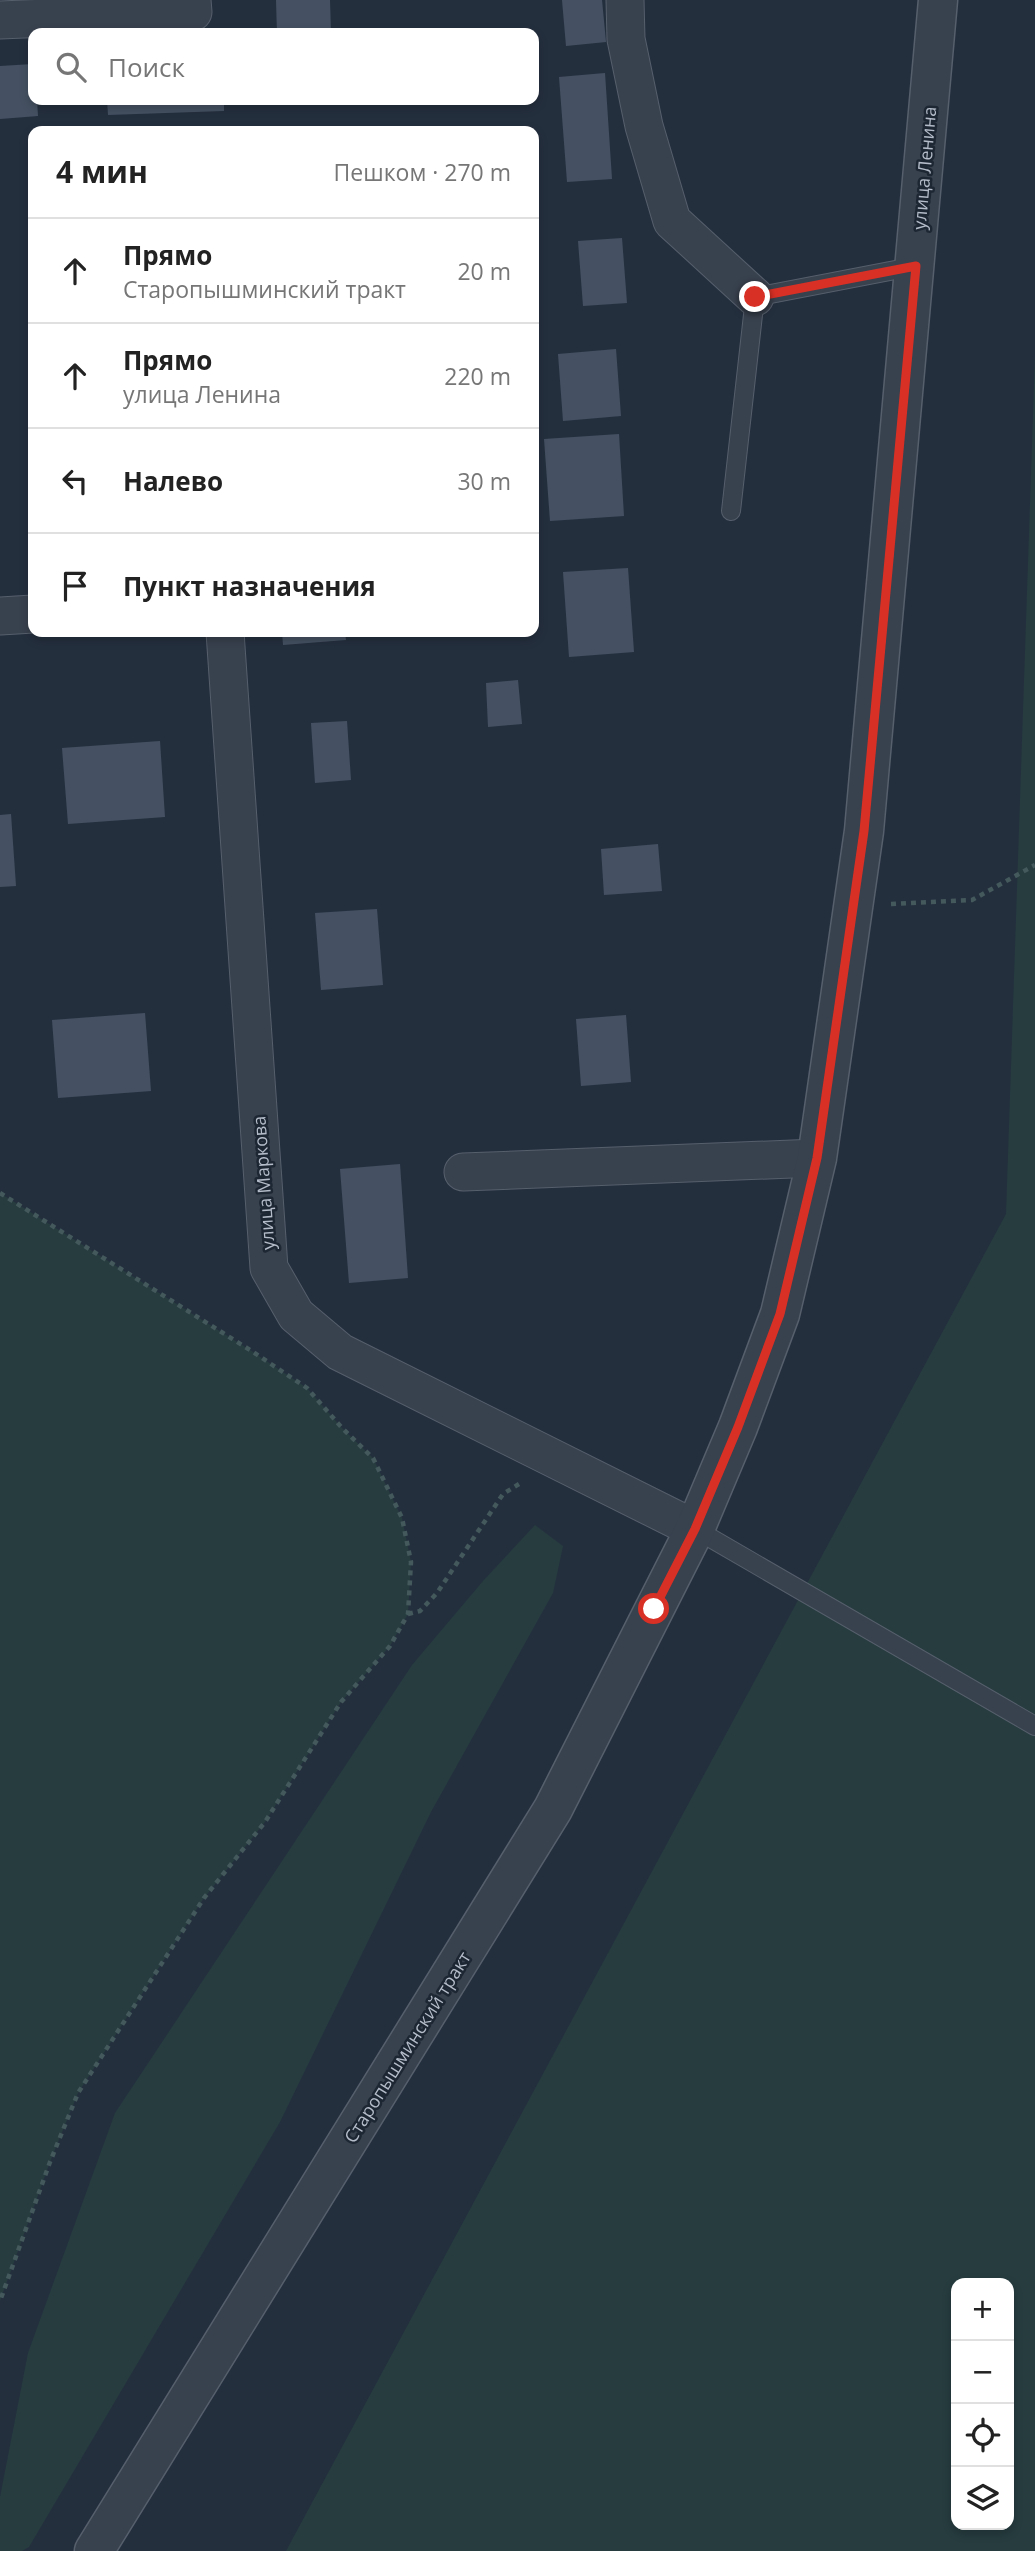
<!DOCTYPE html>
<html lang="ru">
<meta charset="utf-8">
<style>
body{margin:0;font-family:"Open Sans",sans-serif;background:#f6f6f6;color:#222}
.controls{position:absolute;right:21px;bottom:21px;display:grid;overflow:hidden;border-radius:14px;box-shadow:0 4px 10px #0003}
.controls button{width:63px;height:63px;display:grid;place-items:center;padding:0;border:0;border-bottom:2px solid #e0e0e0;background:#fff;color:#222;font:35px sans-serif}
.stop{position:absolute;width:21px;height:21px;margin:-16px;border:5px solid #d93025;border-radius:50%;background:#fff}
.stop.end{background:#d93025;border-color:#fff;box-shadow:0 2px 7px #0008}
.list{margin:0;padding:0;list-style:none}
h2{display:flex;justify-content:space-between;align-items:center;height:91px;margin:0;padding:0 28px;font-size:30px}
h2 small{font-size:23px;font-weight:400;color:#767676}
.list li{display:grid;grid-template-columns:46px 1fr auto;gap:21px;align-items:center;box-sizing:border-box;height:105px;padding:0 28px;border-top:2px solid #e0e0e0}
.list b{display:block;font-size:26px;white-space:nowrap}
.list p{margin:0;font-size:23px;white-space:nowrap;color:#767676}
.list em{font-size:23px;font-style:normal;color:#767676}
.icon{flex:none;width:38px;height:38px;fill:none;stroke:currentColor;stroke-width:2;stroke-linecap:round;stroke-linejoin:round}
.map{position:relative;flex:none;width:1035px;height:2551px;overflow:hidden}
.search{position:absolute;background:#fff;box-shadow:0 4px 10px #0003;left:28px;top:28px;width:511px;height:77px;display:flex;align-items:center;gap:18px;box-sizing:border-box;padding:0 24px;border-radius:14px;color:#767676;font-size:26px}
.panel{position:absolute;background:#fff;box-shadow:0 4px 10px #0003;left:28px;top:126px;width:511px;height:511px;border-radius:14px}
.map>svg:first-child{display:block}
</style>
<div class="map">
<svg width="1035" height="2551" viewBox="0 0 1035 2551">
<rect width="100%" height="100%" fill="#242f3e"/>
<!-- green -->
<path fill="#263c3f" fill-rule="evenodd" d="M1035,355V2551H286L1006,1214ZM956,2283H1009V2525H956Z
M0,1193L250,1350L307,1388L342,1428L373,1458L402,1518L411,1562L408,1614L390,1646L341,1702L265,1822L204,1898L78,2093L50,2162L0,2301Z
M535,1525L563,1546L553,1593L431,1812L280,2122L29,2547L22,2551H0V2497L28,2353L115,2113L412,1665L483,1581Z"/>
<!-- building -->
<path fill="#455162" d="M276,0H330L331,33H277Z
M562,0H602L606,42L566,46Z
M33,64V100H37L38,116L0,119V66Z
M605,73L612,179L567,182L559,77Z
M107,100H224V111L108,115Z
M622,238L627,303L583,306L578,241Z
M616,349L621,416L563,421L558,354Z
M619,434L624,516L550,521L544,439Z
M628,568L634,652L569,657L563,572Z
M282,632H345L346,640L283,645Z
M518,680L522,724L488,727L486,683Z
M347,721L351,780L315,783L311,723Z
M160,741L165,817L68,824L62,748Z
M11,814L16,886L0,887V815Z
M658,844L662,891L604,895L601,849Z
M377,909L383,985L321,990L315,913Z
M145,1013L151,1091L58,1098L52,1020Z
M626,1015L631,1082L581,1086L576,1019Z
M400,1164L408,1278L349,1283L340,1169Z"/>
<g fill="none" stroke-linecap="round" stroke-linejoin="round">
<!-- service casing -->
<g stroke="#565f6c" stroke-width="20">
<path id="service" d="M731,511L755,297L916,266
M695,1529L1035,1726"/>
</g>
<!-- minor casing -->
<g stroke="#565f6c" stroke-width="39">
<path id="minor" d="M625,0L626,39L644,126L672,221L755,297
M0,20L193,12L192,0
M0,616L33,614
M225,632L269,1268L296,1315L340,1352L695,1529
M463,1172L817,1158"/>
</g>
<!-- tertiary casing -->
<g stroke="#565f6c" stroke-width="41">
<path id="tertiary" d="M94,2551L553,1809L695,1529L738,1427L780,1314L817,1158L864,831L938,0"/>
</g>
<!-- path -->
<path stroke="#44595c" stroke-width="4.5" stroke-dasharray="5 5" stroke-linecap="butt" d="M891,904L972,900L1035,865
M0,1193L250,1350L307,1388L342,1428L373,1458L402,1518L411,1562L408,1614L390,1646L341,1702L265,1822L204,1898L78,2093L50,2162L0,2301
M408,1614L420,1611L437,1593L503,1494L519,1484"/>
<!-- service -->
<use href="#service" stroke="#38414e" stroke-width="18"/>
<!-- minor -->
<use href="#minor" stroke="#38414e" stroke-width="37"/>
<!-- tertiary -->
<use href="#tertiary" stroke="#38414e" stroke-width="38"/>
</g>
<g fill="none" stroke-linecap="round" stroke-linejoin="round">
<!-- route -->
<path stroke="#d93025" stroke-width="9" d="M654,1609L695,1529L738,1427L780,1314L817,1158L864,831L916,266L755,297"/>
</g>
<g text-anchor="middle" dominant-baseline="central" stroke-width="5" stroke-linejoin="round" paint-order="stroke">
<!-- street labels -->
<g font-size="18" fill="#b4bcc9" stroke="#1d2633">
<text transform="translate(924 168) rotate(-85)">улица Ленина</text>
<text transform="translate(263 1183) rotate(-94)">улица Маркова</text>
<text transform="translate(407 2047) rotate(-58)">Старопышминский тракт</text>
</g>
</g>
</svg>
<div class="controls">
<button>+</button>
<button>−</button>
<button><svg class="icon" aria-label="locate" viewBox="0 0 24 24"><circle cx="12" cy="12" r="6"/><path d="M12 2v4M12 18v4M2 12h4M18 12h4"/></svg></button>
<button><svg class="icon" aria-label="layers" viewBox="0 0 24 24"><path d="M12 4l9 5-9 5-9-5zM3 14l9 5 9-5"/></svg></button>
</div>
<div class="stop" style="left:654px;top:1609px"></div>
<div class="stop end" style="left:755px;top:297px"></div>
<div class="search"><svg class="icon" aria-label="search" viewBox="0 0 24 24"><circle cx="10" cy="10" r="6"/><path d="M15 15l6 6"/></svg>Поиск</div>
<section class="panel">
<h2>4 мин<small>Пешком · 270 m</small></h2>
<ul class="list">
<li><svg class="icon" aria-label="ahead" viewBox="0 0 24 24"><path d="M12 20V5M6 11l6-6 6 6"/></svg><div><b>Прямо</b><p>Старопышминский тракт</p></div><em>20 m</em></li>
<li><svg class="icon" aria-label="ahead" viewBox="0 0 24 24"><path d="M12 20V5M6 11l6-6 6 6"/></svg><div><b>Прямо</b><p>улица Ленина</p></div><em>220 m</em></li>
<li><svg class="icon" aria-label="left" viewBox="0 0 24 24"><path d="M17 20v-9H6M10 6l-5 5 5 5"/></svg><div><b>Налево</b></div><em>30 m</em></li>
<li><svg class="icon" aria-label="arrive" viewBox="0 0 24 24"><path d="M6 21V4h12l-3 4 3 4H6"/></svg><div><b>Пункт назначения</b></div></li>
</ul>
</section>
</div>
